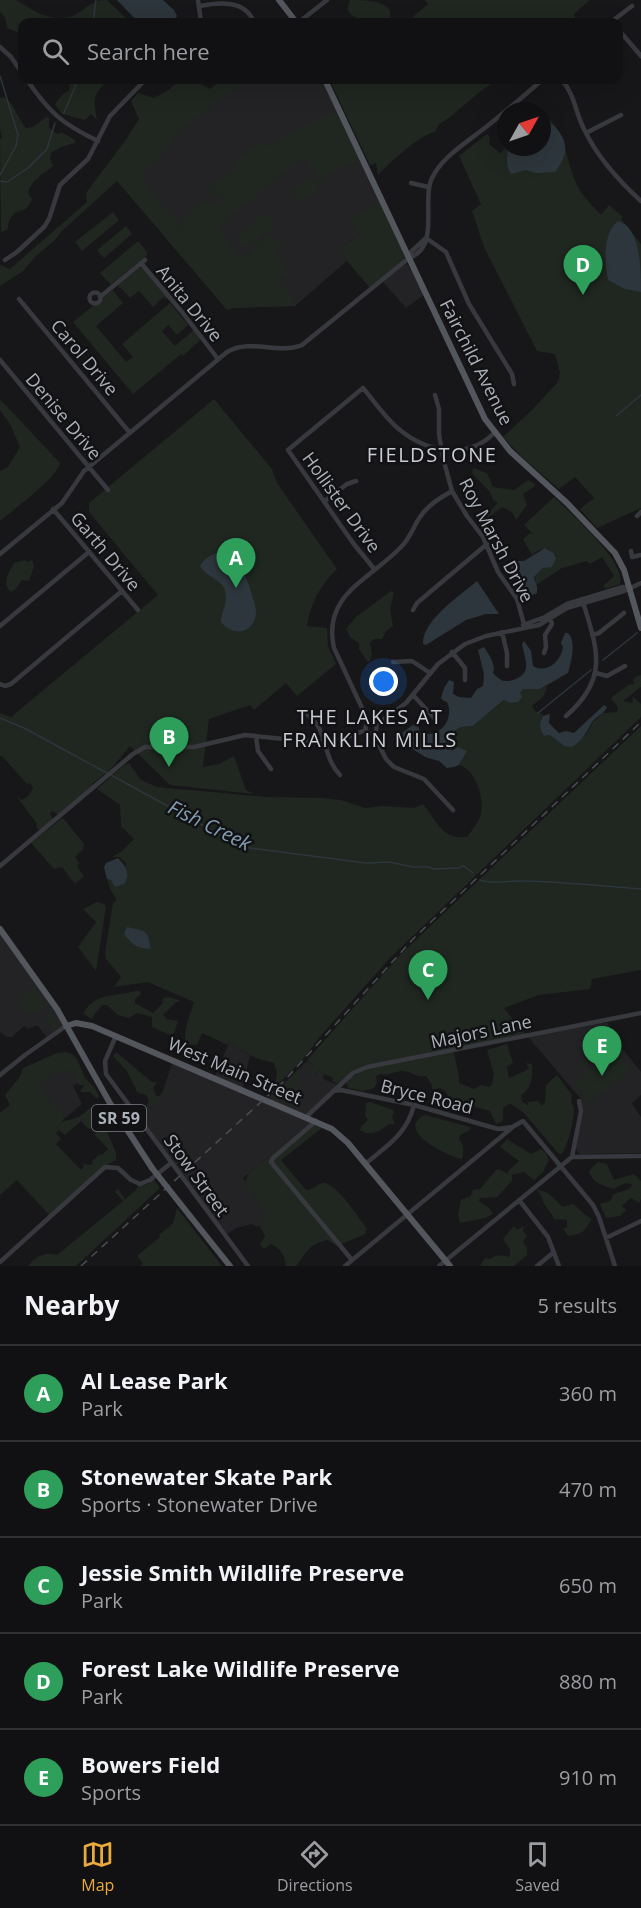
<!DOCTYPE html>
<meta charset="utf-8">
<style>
body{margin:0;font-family:"Open Sans",sans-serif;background:#1e1f21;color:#f1f3f6}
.compass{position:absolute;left:497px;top:102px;width:54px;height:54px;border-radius:50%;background:#111113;box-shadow:0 6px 24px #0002;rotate:50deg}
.you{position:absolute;left:384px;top:682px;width:21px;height:21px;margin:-15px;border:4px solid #fff;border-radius:50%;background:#1a73e8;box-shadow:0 0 0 9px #1a73e833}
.badge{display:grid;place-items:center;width:39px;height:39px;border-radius:50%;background:#ebaa3d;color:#fff;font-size:20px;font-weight:700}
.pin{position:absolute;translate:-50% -50px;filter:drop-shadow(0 2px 3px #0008)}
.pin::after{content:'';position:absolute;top:32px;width:21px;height:18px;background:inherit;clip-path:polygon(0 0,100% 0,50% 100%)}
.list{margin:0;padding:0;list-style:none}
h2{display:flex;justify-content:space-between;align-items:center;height:78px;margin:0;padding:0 24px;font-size:26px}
h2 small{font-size:20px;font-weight:400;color:#9c9da0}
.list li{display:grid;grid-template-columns:39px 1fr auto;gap:18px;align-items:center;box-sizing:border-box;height:96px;padding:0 24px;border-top:2px solid #303133}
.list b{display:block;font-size:22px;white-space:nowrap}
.list p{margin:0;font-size:20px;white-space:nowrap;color:#9c9da0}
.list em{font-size:20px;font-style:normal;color:#9c9da0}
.icon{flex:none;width:33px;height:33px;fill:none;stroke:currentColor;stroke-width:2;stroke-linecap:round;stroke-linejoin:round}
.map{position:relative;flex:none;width:641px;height:1266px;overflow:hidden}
.search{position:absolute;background:#111113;box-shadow:0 6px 24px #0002;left:18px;right:18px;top:18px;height:66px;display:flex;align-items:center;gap:15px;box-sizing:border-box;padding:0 21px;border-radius:12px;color:#9c9da0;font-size:22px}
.sheet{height:558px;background:#111113}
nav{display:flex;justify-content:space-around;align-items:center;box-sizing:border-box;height:84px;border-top:2px solid #303133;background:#111113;font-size:16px;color:#9c9da0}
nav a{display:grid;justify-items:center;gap:3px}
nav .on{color:#ebaa3d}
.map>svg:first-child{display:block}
</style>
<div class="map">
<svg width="641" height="1266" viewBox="0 0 641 1266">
<rect width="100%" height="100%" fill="#171719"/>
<!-- built -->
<path fill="#232326" d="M231,80H324L380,201L360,234L341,249L347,261L295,306L232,308L120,172Z
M405,264L408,265L425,294L406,308L383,282Z
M0,929L66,1026L48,1039L37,1025L29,1029L24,1026L12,1037H7L0,1032Z
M601,1022L641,1072V1095L632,1103L641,1117V1153L579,1154L575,1148L581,1099L528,1037Z
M229,1043L250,1055L243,1088L215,1076Z
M173,1061L267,1099L307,1061L313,1065L312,1070L314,1076L319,1069L324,1074L323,1079L338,1085L307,1114L313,1120L309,1124L243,1178L272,1215L257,1227L252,1224L236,1228L225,1236L136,1115L161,1096Z
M68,1062L81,1081L73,1086L82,1104L65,1118L37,1084Z"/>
<!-- green -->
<path fill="#1f2720" d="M0,0C4,0 11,0 15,0C31,7 38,17 59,18C84,19 83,0 107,0L130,22H22V34L7,28L5,17L0,12Z
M350,0C363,0 394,0 390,17L393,22H355L359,19L351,15L347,9Z
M425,0H590L574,14L576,22H407L428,4Z
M65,80H108C93,96 93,98 97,120L91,114L85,120L62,114L55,104L63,94L69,91L70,86Z
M180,80H193L210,89L221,80H247L181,130C174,136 171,142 167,149C161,161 145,164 142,178L182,230L184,227L180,223L199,202L213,204L221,201L223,195L230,188L216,199L207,190L238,166L235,162L262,141L261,138L266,146H271L289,133L333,112L339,115L360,160L325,176L328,183L321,180L303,158L234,213L219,229L238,255L251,254L249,251L267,236H273L280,241V247L276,254L288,272L279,281L297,303L295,306L233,308L227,310L117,181L62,231L55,240L36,256L23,271L0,286V265L10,269L87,202L86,193L125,141L139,119L131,101L138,93L154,98L167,91Z
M335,80H498L482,90L449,118L439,124L435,132C420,134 390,163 378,175L376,163L370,165L331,83Z
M4,97C15,104 17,118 26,128L33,127L46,117L49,118V128L58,134L61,132L75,140V143L61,147L51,153L50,159L53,166C42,175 32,179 28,193L32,199C25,215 21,207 13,215C8,219 9,225 7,230L1,232L0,139L2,137L0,129V98Z
M548,118C568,138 565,160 577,185C582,196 593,206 601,215L609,205L623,217L621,219L641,244V508L597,528L580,509L594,498L575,477L559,489L524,459L503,437L531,411L558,382L560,373L555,354L537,351L484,247L472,211L481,204L459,156L487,134L490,138L489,144L500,153L505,149L502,145L504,143H506V147H511L508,151L542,147V122Z
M310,177L318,183V191L300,201L291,191Z
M380,201L405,256L403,261L370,288L347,261L341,249L360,234L351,222L373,204Z
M113,212L119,220L82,251L75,242Z
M266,212L275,225L249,246L245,247L240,245L236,237Z
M126,226L132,234L104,258L97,250Z
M138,241L147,252V255L111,285L100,273Z
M139,268H143L168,297L166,300L164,297L153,307L139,291L130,298L121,288H119L118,285Z
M113,290L123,303L96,326L126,362L133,357L122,344L170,303L190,327L188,325L177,335L168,325L162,331L175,346L194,330L200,340L183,356L181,354L133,394L73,322L93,306L100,303L103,298Z
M0,399L60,463C58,477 13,510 0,521V471L8,467L20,447L10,424L0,410Z
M214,399L272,469L277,483L337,569C320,586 311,602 307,626L327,628L328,646L336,664L297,696L286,683L254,710L250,705L209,719L203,767L219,764L234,756L246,790L254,794L170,785L130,746L111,769L92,784V786L58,815L53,811L50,813L53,820L39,830L36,827L37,824L17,797L22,800L29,795L33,788L30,783L27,784L2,756H0V713L11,717L158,595L89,512V503Z
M473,468L487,473L493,487L514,490L528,480L535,484L534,487L523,494L527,505L516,520L512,512L502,507L484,521L482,518L498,503L493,500L490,492L472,473Z
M554,497C569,512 627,562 620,584L605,589L604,585L614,576L602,557L590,564L587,561L562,568L536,585L535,576L543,568L553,565L556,555L547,548L539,550L532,555L523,539L530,533L534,535L524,525Z
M25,560L28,562L32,560L34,566L29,581L22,580L15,590L10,592C2,581 9,572 14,563Z
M391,591L394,592L390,609L393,626L386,631L382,639H374L370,643L372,654L370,661H367L359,649V643L351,638L346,629L356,617Z
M641,675V687L623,701L633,703L632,696L641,704V717L390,958L323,1033L304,1058L274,1088L277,1073L274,1063L258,1059L229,1043L228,1045L202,1033L197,1045L185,1044C184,1028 189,1018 194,1002L148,982L114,987L121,977L106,959L105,953L113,903L117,900L111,891L107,879L111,880L125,868L126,863L119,857H112L121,852L134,839L121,826L120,805L97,789L123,766L129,763L141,780L157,787L268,797L322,798L341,800L365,808L383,806L414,808L423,804C436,819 442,841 467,837C471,832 477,824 480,817C486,801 476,769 459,765L463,758L449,748L454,731L461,727L473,726L505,700L510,703L523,689H540L547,686L544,696L532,706L535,711L543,715C539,723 539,729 544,736L550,735L564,746L585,736L593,722L603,713L617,712L618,707L611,699L612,697L628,685L634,684L633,680L637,676Z
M641,726V970L592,979L590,989L539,995L504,1008L525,1034L364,1066L354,1070L338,1084L332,1081L333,1078L324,1074L319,1069L312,1078L309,1073L313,1065L307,1061L309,1058L401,954Z
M61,819H64L84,844L83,849L75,857L79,863L77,867L84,876L75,884L62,867L54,869L31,843Z
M97,902L104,904L106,907L96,971L78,947L96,922L83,909Z
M34,986L58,1023L57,1028L51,1032V1027L45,1019L41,1020L50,1013L46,1006L34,1014L31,1010L26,1013L18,1001L20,996Z
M135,991H140L141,994L135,999V1003L153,1013L163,1003L162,1000L164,998L169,997L179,1000V1002H176L163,1015L167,1019L178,1021L174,1033L170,1035L152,1027V1017L137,1013L129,1018L118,1015L107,1005H102L91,1019L83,1013C98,991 112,998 135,991Z
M607,1022L619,1045C604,1047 594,1065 580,1068L578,1066L580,1062L596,1054L607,1044V1036L599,1026Z
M507,1044L513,1063L507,1067L509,1078L529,1069L526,1063L532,1064C533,1074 532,1089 521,1095L522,1102L528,1105V1102L538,1101L542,1106L545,1102L546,1085L557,1075L572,1095L571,1102L574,1107C574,1120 569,1142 562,1154L558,1153L524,1113L511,1104C499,1106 504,1113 503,1121L496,1124L490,1111L452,1101L444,1090L440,1088L432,1090V1085L426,1076C416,1078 410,1070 401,1071C393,1072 389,1076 381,1074L376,1076L377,1083L374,1088L364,1091L348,1088L346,1080L368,1068L454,1052C455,1062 460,1074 459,1083L474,1089L481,1085L489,1087L492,1084L494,1074L487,1050Z
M614,1048L631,1069L590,1104L573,1083Z
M66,1052L72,1054L77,1059L85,1078L94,1087L99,1096L97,1099L90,1092H80L84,1085H79L71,1070L56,1072L38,1084L65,1118L61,1122L79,1117L94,1105L98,1108L104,1123L96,1129L94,1127L88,1129L81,1121L65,1135L59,1130L56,1133L61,1139L56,1144L81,1170L84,1167L82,1164L91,1165L93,1162L92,1161L100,1154L102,1155L108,1149L95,1135L93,1136L97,1132L106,1129L116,1153V1160L101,1168L50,1216L17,1180L0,1195V1113L10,1105L5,1095L19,1078L23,1068L57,1053Z
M116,1052L152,1082H157L153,1088L156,1096H159L171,1085L173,1088L142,1115L149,1101L146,1095L137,1092L127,1071L113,1056Z
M301,1069L297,1097L292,1106L271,1097Z
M370,1102L393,1110L394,1113L392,1117L395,1124H389C381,1131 371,1137 360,1130L361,1126L368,1120L365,1115L366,1103Z
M425,1115L470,1127V1130L460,1135L459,1139C464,1144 464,1152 462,1159C449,1157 393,1130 425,1115Z
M310,1123L322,1128L281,1160L306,1190C314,1190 316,1184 323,1183C335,1181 360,1219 367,1229L365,1234L337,1246L327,1240C307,1245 308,1252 296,1266H286C286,1257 280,1248 271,1244L264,1249L260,1244L265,1236L258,1223L267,1215L244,1184L249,1173Z
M507,1139L531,1154L541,1149L546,1153L549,1160L543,1172L534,1180L524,1172L512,1175V1181L497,1197L480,1198L479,1201L489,1208L493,1214L485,1218L460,1223L458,1215L461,1200L471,1196L473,1190L480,1189L496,1170L499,1169L508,1174V1171L519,1161L500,1147Z
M598,1162L607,1164L614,1180L634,1174L641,1181V1199L639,1203L631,1198L622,1206L626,1210L620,1216L606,1218L600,1204L610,1201L614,1194L629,1189L633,1184L625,1183L613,1189C603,1185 592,1183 589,1171Z
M154,1180L160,1188L76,1266H28C35,1257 45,1251 57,1255L123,1201L115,1192L118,1189L125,1199L136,1190L138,1184L146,1185Z
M536,1189L548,1193L563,1207L573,1204C580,1209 584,1215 592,1219C584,1232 583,1234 568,1236L563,1228H567V1220L554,1219C552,1213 550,1212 546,1207C542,1201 542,1195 536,1189Z
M177,1208L222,1266H141L143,1263L137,1256L160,1237L159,1235L173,1223Z
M514,1226L517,1230L524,1226L523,1231L527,1236L523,1242L527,1248V1255L514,1266H480L485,1258L490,1259C498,1254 502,1255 510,1257V1249L503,1239Z"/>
<!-- water -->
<path fill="#2d363c" d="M117,0H163L174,10L177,16L173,22H138Z
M547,120C568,136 571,151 555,172L536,173L526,170L511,174C506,167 506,156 509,148L542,147V121Z
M618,221C641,227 641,270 641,292L625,289L608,280C605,262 602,234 618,221Z
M545,548L554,553L556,558L552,567L543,568L534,577L537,587V593L532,595C520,588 511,574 510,561H524Z
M226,550C227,551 233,553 234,554C241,562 258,606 256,615C252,635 232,636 221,622C221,613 226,606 226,598C227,579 207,579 200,566C205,556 216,553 226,550Z
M477,581L499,614H486L466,620L426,645L423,644C422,620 461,595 477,581Z
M565,633H568C577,642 571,662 568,673L540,689H523L520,693L522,697L518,702L510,703L504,700L473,726L461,727L454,731L450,748L452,751L458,747L467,751L459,765L454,767L447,768L439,761L425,757L408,746L405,743L402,733L414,724L418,726L420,732C439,740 455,719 447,702L444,701L441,698L444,688L449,680L454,682L453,694L459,697L471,698L477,689L483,686L484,674L478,650L484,647C489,655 496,664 493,673C496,676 500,680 504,681C513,682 526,676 526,667C527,662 523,650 522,644L524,641L531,651L533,666C546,674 561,662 563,647L561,643Z
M604,705L607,707C604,714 597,716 592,722C586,733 583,740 572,747L564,746L550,735L544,736C539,729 539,723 543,716L550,714L549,723L559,733L566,731L574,733Z
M118,858C126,866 131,874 124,884L115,887L111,880L107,879L104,867L106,863Z
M127,927L144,931L148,936L151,949C136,948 133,945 124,934Z"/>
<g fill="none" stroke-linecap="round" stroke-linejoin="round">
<!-- stream -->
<path stroke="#2d363c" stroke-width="1.5" d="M93,22L96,0
M0,76L18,135L16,146L0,175
M64,113L78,80
M0,181L7,182L28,168L47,149L55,123
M616,416L641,395
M603,660L637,633
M538,713L591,670
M0,718L24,728L107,773
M111,775L226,838L250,848L366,863L389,862L413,867H429L434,869L458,868L464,866L473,873
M480,880C493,885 511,880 526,881C564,882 602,886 641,889"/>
<!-- minor -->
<path stroke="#38393e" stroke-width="4.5" d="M198,0L201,22
M200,6C220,2 245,0 254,22
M299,22L327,0
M611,22L632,6
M618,29L641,56
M0,47L11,57L22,73
M27,80C49,112 62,124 98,141
M562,80C576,97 575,113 585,131C598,158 619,181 641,201
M586,133L621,115
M411,183L428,187
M426,238L446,252L469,304L512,374L514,384
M409,258L411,252L426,238
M5,260L17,252L44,227L49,219L60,185L88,159L110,116L145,80
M141,263L182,312L218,359
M89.5 298a5.5 5.5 0 1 1 11 0a5.5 5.5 0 1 1-11 0Z
M100,297L145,260
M19,299L130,433
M0,360L108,490
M435,395L439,409V434L443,458L452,491L467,516L483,537L498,572L517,599L525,628
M325,501L347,484L356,481
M53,509L138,610
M637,516L641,512
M631,551L632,557L641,555
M0,554L62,503L84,471L227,352C251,338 278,355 302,345L409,258C441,247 421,201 432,178C442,157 467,142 486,127C505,112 524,96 542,80
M375,570L353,543L288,450L363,388C375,402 386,419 400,430C427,452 468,460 494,433
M413,610L417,603L487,544
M523,625L545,617L567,604L623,587L630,588
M0,626L89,552
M502,632L507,653V666
M592,635L599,633L624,613
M452,652L465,668V680
M544,653L546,647L545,635L552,624L550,618
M393,662L412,661L430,673
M596,673L607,676L625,666
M0,684L5,686L11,684L122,591
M413,695L436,720
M299,710C331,724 319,753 340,775
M566,716C610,678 597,648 582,599
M365.5 728a5.5 5.5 0 1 1 11 0a5.5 5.5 0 1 1-11 0Z
M369,723L334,648C322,595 369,580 400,548C410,539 413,527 420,517C428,505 440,498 452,491
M376,725L406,703L438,664L465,644L486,636L539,625L567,608L624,591L641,583
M373,733L386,759L394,767L424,779L453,810
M256,736L258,751L271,769
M0,866L133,754L145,747H194L245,735L304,741H324L345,738L366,730
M116,1036L105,1061L106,1074L248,1266
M0,1075L25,1055L66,1026
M333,1091L341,1090L414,1105L498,1129L511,1127
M306,1117L353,1073L367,1067L641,1013
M316,1121L273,1158L271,1162L352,1260
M572,1157L581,1111L579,1101
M365,1164C387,1146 407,1134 414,1105
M519,1200L548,1237L559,1266
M606,1238L641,1221
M0,1262L105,1167L118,1168L131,1180L140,1184L150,1180L171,1163
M345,1266L514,1126L523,1121L593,1205L599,1217L615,1266
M439,1266L572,1157L641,1156
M537,1266L554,1252"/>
<!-- major -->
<path stroke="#54565d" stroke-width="6" d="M279,0L296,22
M325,80L485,419L510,451L567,503L615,553L624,570L641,628
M0,929L57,1009L111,1105L152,1168
M66,1026L76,1023L92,1026L332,1129L348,1143L450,1266
M190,1216L230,1266"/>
<!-- rail -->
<path stroke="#4b4d53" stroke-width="1.5" stroke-dasharray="8 6" stroke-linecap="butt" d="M81,1266L284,1081L414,938L641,722"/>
<!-- major-bridge -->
<path stroke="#54565d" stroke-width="6" d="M152,1168L190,1216"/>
</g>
<g text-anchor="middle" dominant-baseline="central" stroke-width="5" stroke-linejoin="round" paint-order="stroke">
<!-- shield labels -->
<rect fill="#121214" stroke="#7c8087" stroke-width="1.5" x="92" y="1105" width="54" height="26" rx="4.5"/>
<g font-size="16" font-weight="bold" fill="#aaafb8">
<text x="119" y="1118">SR 59</text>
</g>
<!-- street labels -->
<g font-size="18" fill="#aaafb8" stroke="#121214">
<text transform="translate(190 303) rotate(51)">Anita Drive</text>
<text transform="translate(85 357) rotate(50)">Carol Drive</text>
<text transform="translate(477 362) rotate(63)">Fairchild Avenue</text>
<text transform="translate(64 416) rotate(50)">Denise Drive</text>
<text transform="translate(342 502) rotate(54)">Hollister Drive</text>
<text transform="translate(497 540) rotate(62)">Roy Marsh Drive</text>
<text transform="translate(106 551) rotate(50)">Garth Drive</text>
<text transform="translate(481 1031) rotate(-12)">Majors Lane</text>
<text transform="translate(235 1070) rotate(23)">West Main Street</text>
<text transform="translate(427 1096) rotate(14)">Bryce Road</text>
<text transform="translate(197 1175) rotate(54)">Stow Street</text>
</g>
<!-- neighbourhood labels -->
<g font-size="20" letter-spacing="1.5" fill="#cacdd4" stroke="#121214">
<text x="432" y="454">FIELDSTONE</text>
<text x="370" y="716">THE LAKES AT<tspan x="370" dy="23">FRANKLIN MILLS</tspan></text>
</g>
<!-- water labels -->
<g font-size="20" font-style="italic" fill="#829db2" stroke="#121214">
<text transform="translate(210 825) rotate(26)">Fish Creek</text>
</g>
</g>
</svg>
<svg class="compass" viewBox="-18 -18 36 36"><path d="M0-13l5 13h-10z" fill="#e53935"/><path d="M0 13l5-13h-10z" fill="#9c9da0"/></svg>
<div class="you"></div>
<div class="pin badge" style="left:236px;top:588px;background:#2e9e5b">A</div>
<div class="pin badge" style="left:169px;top:767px;background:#2e9e5b">B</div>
<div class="pin badge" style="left:428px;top:1000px;background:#2e9e5b">C</div>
<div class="pin badge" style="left:583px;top:295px;background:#2e9e5b">D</div>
<div class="pin badge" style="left:602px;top:1076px;background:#2e9e5b">E</div>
<div class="search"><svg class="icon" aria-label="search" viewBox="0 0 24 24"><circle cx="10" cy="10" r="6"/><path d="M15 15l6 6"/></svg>Search here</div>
</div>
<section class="sheet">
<h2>Nearby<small>5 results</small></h2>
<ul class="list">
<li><span class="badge" style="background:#2e9e5b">A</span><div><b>Al Lease Park</b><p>Park</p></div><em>360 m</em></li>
<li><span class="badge" style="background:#2e9e5b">B</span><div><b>Stonewater Skate Park</b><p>Sports · Stonewater Drive</p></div><em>470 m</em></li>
<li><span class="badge" style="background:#2e9e5b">C</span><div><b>Jessie Smith Wildlife Preserve</b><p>Park</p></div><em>650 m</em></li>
<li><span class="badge" style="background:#2e9e5b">D</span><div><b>Forest Lake Wildlife Preserve</b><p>Park</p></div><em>880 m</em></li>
<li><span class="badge" style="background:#2e9e5b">E</span><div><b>Bowers Field</b><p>Sports</p></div><em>910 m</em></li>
</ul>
</section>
<nav>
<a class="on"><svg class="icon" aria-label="map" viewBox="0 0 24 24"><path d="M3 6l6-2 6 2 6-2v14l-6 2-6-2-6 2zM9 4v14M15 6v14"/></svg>Map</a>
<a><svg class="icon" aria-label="directions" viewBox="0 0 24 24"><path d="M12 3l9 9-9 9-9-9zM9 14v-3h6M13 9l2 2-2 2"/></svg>Directions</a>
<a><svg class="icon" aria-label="saved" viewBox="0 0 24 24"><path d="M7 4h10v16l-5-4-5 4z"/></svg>Saved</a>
</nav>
